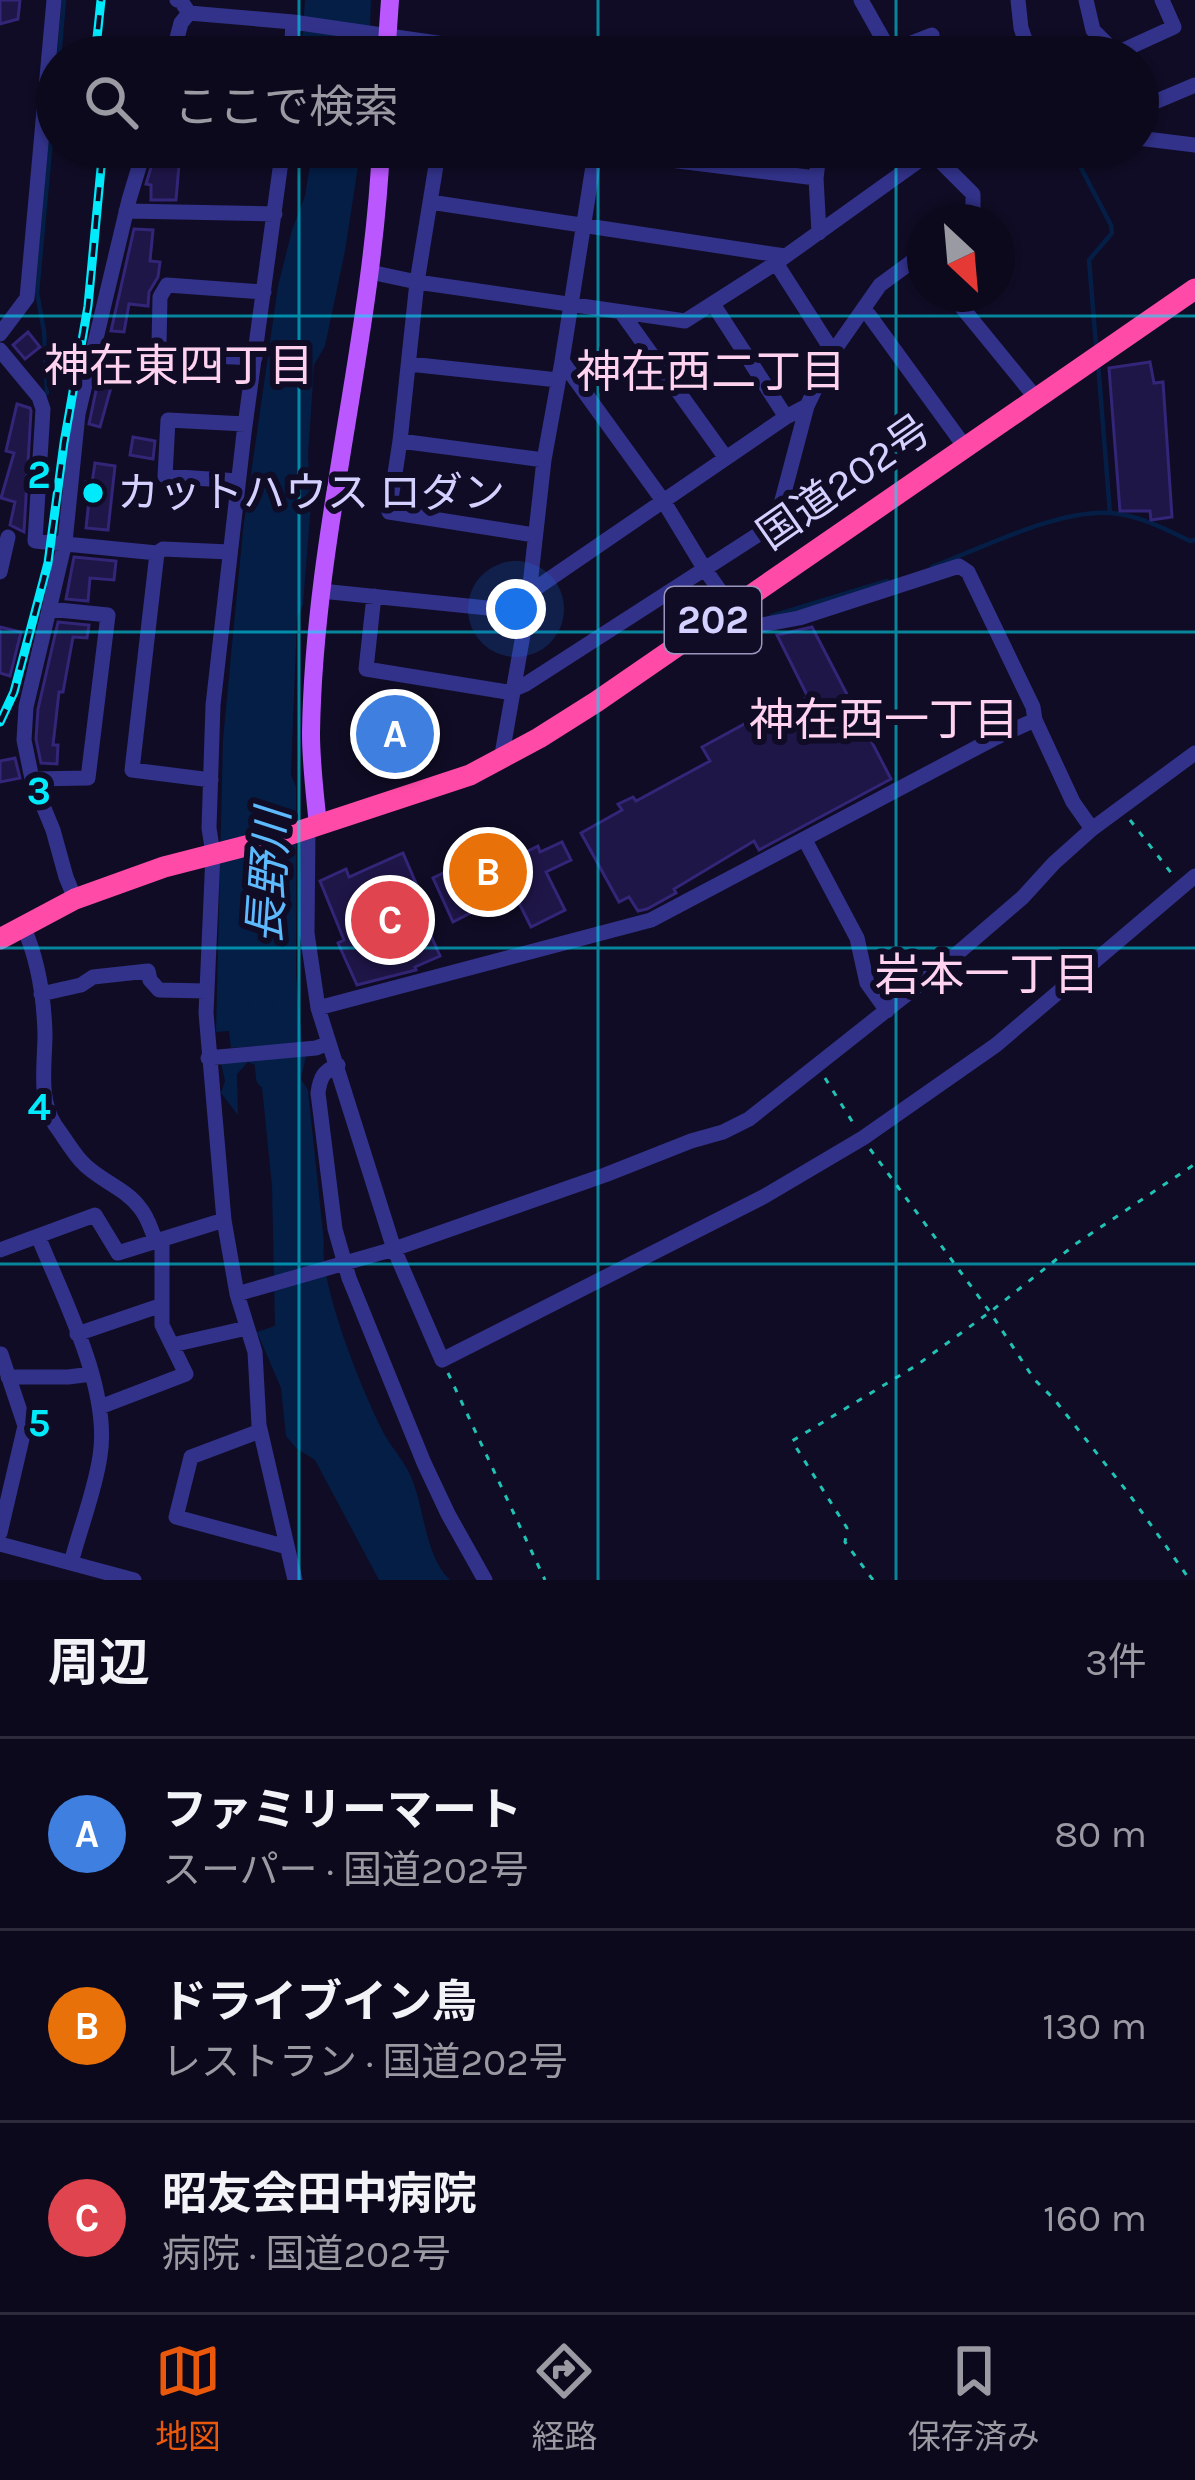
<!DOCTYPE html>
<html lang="ja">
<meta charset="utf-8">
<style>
body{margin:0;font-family:Karla,"Noto Sans JP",sans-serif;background:#1a1729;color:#f1f3f6}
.compass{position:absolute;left:907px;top:204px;width:108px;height:108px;border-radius:50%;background:#0c091c;box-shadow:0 3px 9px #0004;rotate:154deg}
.you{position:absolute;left:516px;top:609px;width:42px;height:42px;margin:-30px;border:9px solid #fff;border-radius:50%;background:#1a73e8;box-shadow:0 0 0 18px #1a73e833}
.badge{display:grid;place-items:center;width:78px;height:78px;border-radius:50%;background:#ea580c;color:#fff;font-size:39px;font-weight:700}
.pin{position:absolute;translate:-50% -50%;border:6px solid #fff;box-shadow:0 3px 12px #0006}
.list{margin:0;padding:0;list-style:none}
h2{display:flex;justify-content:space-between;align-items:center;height:156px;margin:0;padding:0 48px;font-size:51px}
h2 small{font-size:39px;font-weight:400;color:#9a9aa3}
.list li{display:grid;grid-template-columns:78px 1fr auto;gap:36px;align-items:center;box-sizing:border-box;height:192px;padding:0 48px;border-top:3px solid #2c2a3b}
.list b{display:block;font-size:45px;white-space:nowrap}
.list p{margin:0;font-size:39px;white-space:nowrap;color:#9a9aa3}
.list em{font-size:39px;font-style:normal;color:#9a9aa3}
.icon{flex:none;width:66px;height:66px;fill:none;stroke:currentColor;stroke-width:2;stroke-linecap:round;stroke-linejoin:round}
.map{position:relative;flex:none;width:1195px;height:1580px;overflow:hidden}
.search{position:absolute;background:#0c091c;box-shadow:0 3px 9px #0004;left:36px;right:36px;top:36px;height:132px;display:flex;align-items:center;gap:30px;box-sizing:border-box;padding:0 42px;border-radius:66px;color:#9a9aa3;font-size:45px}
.sheet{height:732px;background:#0c091c}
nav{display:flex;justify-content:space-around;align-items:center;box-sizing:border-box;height:168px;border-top:3px solid #2c2a3b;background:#0c091c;font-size:33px;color:#9a9aa3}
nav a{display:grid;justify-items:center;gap:6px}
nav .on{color:#ea580c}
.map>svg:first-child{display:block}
</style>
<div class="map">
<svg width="1195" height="1580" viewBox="0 0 1195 1580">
<rect width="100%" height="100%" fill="#100c25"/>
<!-- water -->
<path fill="#041e46" d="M305,0H371L369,57H301Z
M307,147H361L345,251L325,346L314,365L308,456L311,504L303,605L297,618L291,775L296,787V974L302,1043L275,1046L273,1028L256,1030V1046L231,1048L229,1031L216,1032L223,739L243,530L278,286L292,230L305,196L310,165Z
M306,1056L301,1079L308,1090L324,1242C318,1283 365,1399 386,1437C394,1451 405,1462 411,1477C425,1509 425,1557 450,1580H379L315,1460L296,1448L286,1436L281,1388L257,1332L275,1326L272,1186L260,1067L248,1062L237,1074L238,1115L221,1093L225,1081L221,1063Z"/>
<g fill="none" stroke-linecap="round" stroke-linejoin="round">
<!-- stream -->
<path stroke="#041e46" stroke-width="4.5" d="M59,57L64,0
M1070,147L1111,225L1112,233L1089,260L1096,345
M1098,363L1110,513
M47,393L44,331L37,293L57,73
M932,567C982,548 1058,509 1111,513C1139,515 1165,529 1190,541L1195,540
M772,616L887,581"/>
<!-- river -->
<path stroke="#041e46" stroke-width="24" d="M260,998L268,1077"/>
</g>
<!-- building -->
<path fill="#1f1648" stroke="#332577" stroke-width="3" d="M0,0H20L18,19L0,24Z
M152,164L179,165L176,200H151V185L146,184Z
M134,229L153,230L150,261L160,262L158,277L149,292L148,306L129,304L124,332L111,331Z
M28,332L40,347L25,359L13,345Z
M1150,362L1154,383L1163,382L1172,517L1151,520L1150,511H1120L1109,368Z
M98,381L112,384L100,427L89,424Z
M17,404L30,408L31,411L24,532L10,525L15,502L1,498L14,453L6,451Z
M133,437L155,441L153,459L130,455Z
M95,463L115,466L108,530L86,528L89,500H84L86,482L92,483Z
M74,557L116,561L114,580L90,578L88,601L66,599Z
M58,622L89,625L87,638L73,637L63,692H59L53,745H58L57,764L41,763L36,739L38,709Z
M0,627L21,632L10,676L0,673Z
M812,627L891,779L759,850L754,841L674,889L676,893L647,909L638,911L629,897L619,902L581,833L622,810L618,804L633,797L636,801L710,761L702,747L779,705L782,711L808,697L777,635Z
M15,758L20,778L0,782V761Z
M562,842L571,860L546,872L565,910L531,927L513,891L453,922L433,878L464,863L467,869L491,857L499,873L528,858L526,852L538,846L540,852Z
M403,853L418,888L411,891L440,956L415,967L416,970L357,985L338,943L344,940L320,881L346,869L349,877Z"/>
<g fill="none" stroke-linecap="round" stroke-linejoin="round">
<!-- path -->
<path stroke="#21c2b4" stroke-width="3" stroke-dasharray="6 9" stroke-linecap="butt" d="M1130,820L1172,874
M825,1078L855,1126
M870,1149L990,1312L1034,1379L1054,1399L1129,1494L1190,1580
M448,1373L545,1580
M873,1580L845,1542L847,1528L792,1441L917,1365L990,1312L1077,1243L1195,1164"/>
<!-- minor -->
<path stroke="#32328a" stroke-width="15" d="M177,0L181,1L189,13
M861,0L893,57
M1018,0L1021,28L1031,57
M1086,0L1093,30L1120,57
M891,51L932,35
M1117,53L1174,27L1162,0
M172,57L181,23L189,13L293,22L533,57
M291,57L293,22
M1138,74L1150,103
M1138,109L1195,85
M1138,138L1195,145
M283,147L244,433L213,705L209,828L213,854L206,1013L224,1220L237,1294L255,1352L259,1425L295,1580
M439,147L417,282L400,441L389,512L534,535
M565,147L816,178
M596,147L562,361L664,502L704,568L746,628L799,618L959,566L968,572L1033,707L1035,720
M430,202L785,256
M126,211L275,214
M819,233L816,178L820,147
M776,263L833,352
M370,272L417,282L685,321L776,263L920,160L937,158L973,194V215L964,222
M951,294L1036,398
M713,304L786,417
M862,311L869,315L965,447
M621,312L726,458
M0,334L27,298L54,0
M0,350L39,397L43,409L35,541L157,553L163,549L229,552
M255,358L168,354L159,345L160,297L167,285L264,292
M409,364L558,380
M400,441L544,460
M238,481L165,476L168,420L245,424
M157,553L132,770L211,780
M0,572L8,537
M321,591L527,612
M529,593L786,417L807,406
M374,596L366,669L507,692L526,684L776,523L807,406L833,352L880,285L925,252
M501,760L527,612L544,460L562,361
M32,779L88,778L108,615L49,609
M308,829L307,933L318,1008L394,1249L442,1360L763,1197L863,1138L996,1045L1195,876
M805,840L857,938L867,983L887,1011
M75,899L66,877L53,830L32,779L24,740L26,707L65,542L78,414L129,200L145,147
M23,926C38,959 44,998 45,1034C45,1063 38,1099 55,1125C62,1134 74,1154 82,1162C98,1180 126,1188 140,1208C148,1217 151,1230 156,1241
M41,994L81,985L93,977L148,971L150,980L159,990L207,991
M318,1008L651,920L993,739L1035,720L1073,802L1092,829
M208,1058L316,1048L329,1043
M338,1065C323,1071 320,1078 318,1093L335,1229L349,1278L424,1463L448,1514L485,1580
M38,1236C63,1298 111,1389 100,1456C95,1491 80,1528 71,1563
M0,1250L95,1215L118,1253L224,1220
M237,1294L394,1249L605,1175L691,1141L723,1132L749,1119L945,964L1023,897L1054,863L1092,829L1195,753
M77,1334L162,1305
M172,1345L247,1328
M8,1377H68L92,1374
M100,1407L186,1374L162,1325V1239
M260,1431L191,1457L176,1517L287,1547
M0,1533L25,1426L1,1354
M0,1544L134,1580"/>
<!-- major -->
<path stroke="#bb57ff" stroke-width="18" d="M386,57L390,0
M318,825C315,795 311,764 311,733C314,536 372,344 381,147"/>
<!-- highway -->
<path stroke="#ff4ba7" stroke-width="21" d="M0,939L75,899L164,867L285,836L470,775L539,738L596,702L1195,289"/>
<!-- rail casing -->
<g stroke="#00eafb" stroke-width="9">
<path id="rail" d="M95,57L101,0
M0,722L14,692L48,563L64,443L88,306L103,147"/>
</g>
<!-- rail -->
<use href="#rail" stroke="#100c25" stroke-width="4.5" stroke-dasharray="14" stroke-linecap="butt"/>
</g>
<!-- grid -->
<path fill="none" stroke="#00eafb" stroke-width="3" stroke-opacity="0.55" d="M299,0V57M598,0V57M896,0V57M299,147V1580M598,147V1580M896,147V1580M0,316H1195M0,632H1195M0,948H1195M0,1264H1195"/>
<!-- markers -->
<circle fill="#00eafb" stroke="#100c25" stroke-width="4.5" cx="93" cy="493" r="12"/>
<g text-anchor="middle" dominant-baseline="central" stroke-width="12" stroke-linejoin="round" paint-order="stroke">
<!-- shield labels -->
<rect fill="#100c25" stroke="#9995be" stroke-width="3" x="665" y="587" width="96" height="66" rx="9"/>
<g font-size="39" font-weight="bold" fill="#d4d0ff">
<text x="713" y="620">202</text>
</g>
<!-- street labels -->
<g font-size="42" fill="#d4d0ff" stroke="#100c25">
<text transform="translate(844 482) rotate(-35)">国道202号</text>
</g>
<!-- poi labels -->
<g font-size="42" fill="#d4d0ff" stroke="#100c25" text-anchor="start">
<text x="117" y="493">カットハウス ロダン</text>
</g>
<!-- neighbourhood labels -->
<g font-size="45" fill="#ffd2f0" stroke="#100c25">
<text x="179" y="366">神在東四丁目</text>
<text x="711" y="372">神在西二丁目</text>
<text x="884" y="720">神在西一丁目</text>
<text x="987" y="975">岩本一丁目</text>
</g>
<!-- water labels -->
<g font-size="45" font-style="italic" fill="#5ebaff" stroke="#100c25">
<text transform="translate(269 876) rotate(-86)">長野川</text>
</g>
</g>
<g font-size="39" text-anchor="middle" font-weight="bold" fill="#00eafb" stroke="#100c25" stroke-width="12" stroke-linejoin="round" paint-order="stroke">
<text x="39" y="488">2</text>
<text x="39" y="804">3</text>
<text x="39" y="1120">4</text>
<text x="39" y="1436">5</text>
</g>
</svg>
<svg class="compass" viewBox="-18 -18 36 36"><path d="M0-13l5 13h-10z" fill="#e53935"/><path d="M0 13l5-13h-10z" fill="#9a9aa3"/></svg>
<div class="you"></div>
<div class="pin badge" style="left:395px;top:734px;background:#3f7fe0">A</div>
<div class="pin badge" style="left:488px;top:872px;background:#e8710a">B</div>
<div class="pin badge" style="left:390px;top:920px;background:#e0444e">C</div>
<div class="search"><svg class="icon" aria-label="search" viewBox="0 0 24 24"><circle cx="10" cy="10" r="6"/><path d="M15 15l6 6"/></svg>ここで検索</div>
</div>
<section class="sheet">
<h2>周辺<small>3件</small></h2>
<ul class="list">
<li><span class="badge" style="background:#3f7fe0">A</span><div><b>ファミリーマート</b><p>スーパー · 国道202号</p></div><em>80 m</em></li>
<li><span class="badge" style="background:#e8710a">B</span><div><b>ドライブイン鳥</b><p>レストラン · 国道202号</p></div><em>130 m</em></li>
<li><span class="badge" style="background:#e0444e">C</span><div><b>昭友会田中病院</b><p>病院 · 国道202号</p></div><em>160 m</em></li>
</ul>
</section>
<nav>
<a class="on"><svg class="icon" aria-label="map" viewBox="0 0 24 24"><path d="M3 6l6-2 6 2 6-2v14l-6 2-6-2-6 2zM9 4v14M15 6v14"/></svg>地図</a>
<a><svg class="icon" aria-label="directions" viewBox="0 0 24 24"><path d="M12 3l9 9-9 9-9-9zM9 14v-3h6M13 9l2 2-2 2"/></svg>経路</a>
<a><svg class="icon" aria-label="saved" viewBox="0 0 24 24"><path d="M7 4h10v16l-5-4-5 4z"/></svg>保存済み</a>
</nav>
